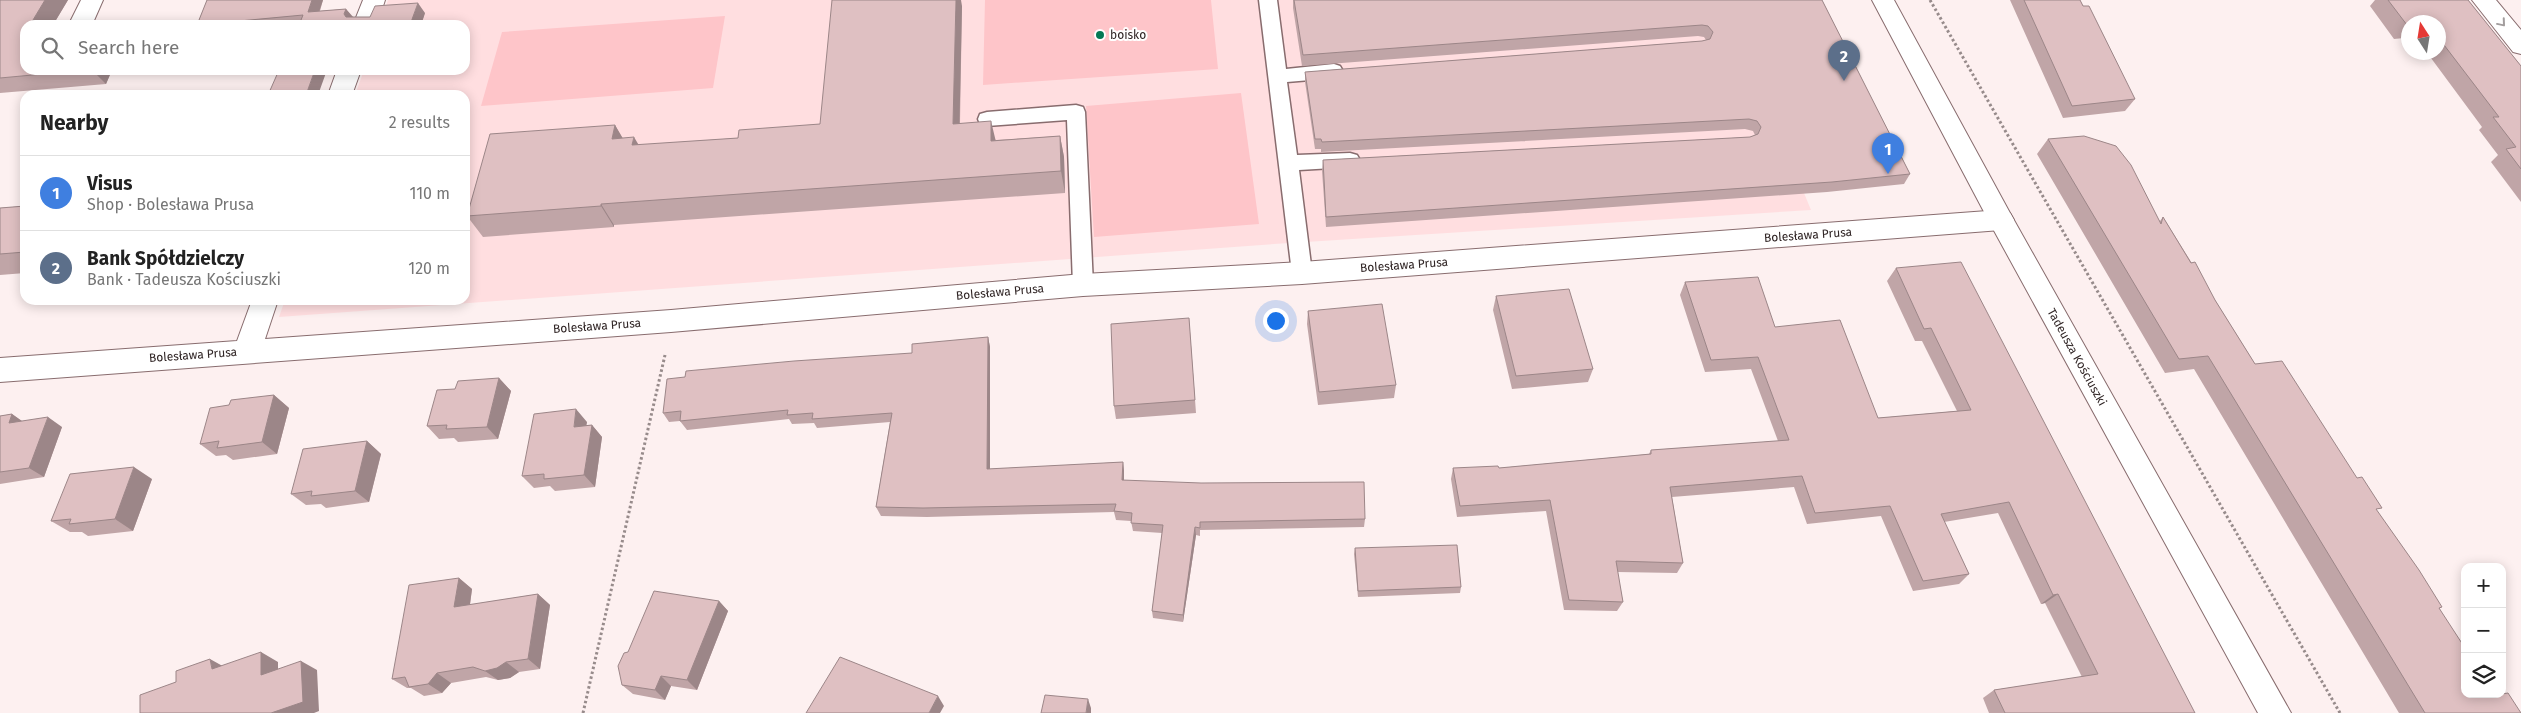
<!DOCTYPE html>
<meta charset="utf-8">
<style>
body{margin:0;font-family:"Fira Sans",sans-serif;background:#f6f6f6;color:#222}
.controls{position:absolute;right:15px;bottom:15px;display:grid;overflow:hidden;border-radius:10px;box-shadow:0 2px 12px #0003}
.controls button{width:45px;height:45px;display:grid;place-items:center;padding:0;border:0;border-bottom:1px solid #e0e0e0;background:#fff;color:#222;font:25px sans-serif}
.compass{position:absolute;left:2401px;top:15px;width:45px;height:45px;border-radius:50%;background:#fff;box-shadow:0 2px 12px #0003;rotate:348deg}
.you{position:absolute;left:1275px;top:320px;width:18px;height:18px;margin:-12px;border:4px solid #fff;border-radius:50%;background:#1a73e8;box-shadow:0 0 0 8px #1a73e833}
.badge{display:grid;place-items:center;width:32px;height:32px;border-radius:50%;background:#7c3aed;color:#fff;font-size:16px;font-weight:700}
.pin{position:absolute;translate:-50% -41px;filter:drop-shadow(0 1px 2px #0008)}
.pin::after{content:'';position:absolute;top:26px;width:18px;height:15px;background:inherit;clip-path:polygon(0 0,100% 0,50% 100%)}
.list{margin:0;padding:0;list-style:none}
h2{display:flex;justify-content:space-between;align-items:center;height:65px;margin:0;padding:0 20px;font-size:21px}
h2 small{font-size:16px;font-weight:400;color:#767676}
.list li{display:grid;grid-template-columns:32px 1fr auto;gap:15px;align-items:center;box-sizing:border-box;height:75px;padding:0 20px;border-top:1px solid #e0e0e0}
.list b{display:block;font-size:19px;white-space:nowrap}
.list p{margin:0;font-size:16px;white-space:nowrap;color:#767676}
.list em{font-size:16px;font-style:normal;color:#767676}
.icon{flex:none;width:28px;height:28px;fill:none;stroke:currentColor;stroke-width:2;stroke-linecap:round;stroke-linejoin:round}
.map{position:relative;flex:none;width:2521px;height:713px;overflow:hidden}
.search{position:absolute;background:#fff;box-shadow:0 2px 12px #0003;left:20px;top:20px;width:450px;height:55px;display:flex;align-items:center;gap:12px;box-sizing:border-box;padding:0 18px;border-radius:15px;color:#767676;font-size:19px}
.panel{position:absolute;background:#fff;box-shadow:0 2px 12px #0003;left:20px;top:90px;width:450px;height:215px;border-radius:15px}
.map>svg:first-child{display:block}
</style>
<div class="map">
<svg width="2521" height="713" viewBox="0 0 2521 713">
<rect width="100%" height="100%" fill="#fdf0f0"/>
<!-- built -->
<path fill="#ffdee0" d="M388,0H1695L1752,67L1811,210L1274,244L279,317L285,300H465V95H355L364,70H465V25H379Z"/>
<!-- green -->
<path fill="#fec5c9" d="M985,0H1211L1218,69L983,85Z
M725,16L713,88L481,106L502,32Z
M1241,93L1259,224L1094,237L1086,106Z"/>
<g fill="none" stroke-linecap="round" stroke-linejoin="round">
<!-- lane casing -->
<g stroke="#886c6e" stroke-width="3">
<path id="lane" d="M1259,0H1277L1286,69L1334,64L1340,66L1343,71L1340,76L1334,78L1287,82L1297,155L1350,153L1357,155L1360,160L1357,165L1350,167L1299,170L1312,273L1309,279L1302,281L1295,279L1292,273Z
M1076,105L1083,107L1085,112L1093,285L1090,291L1083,293L1076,291L1073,285L1067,120L987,126L980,124L978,119L980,114L987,112Z"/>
</g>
<!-- street casing -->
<g stroke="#886c6e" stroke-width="2">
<path id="street" d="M81,0H103L92,25L69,24Z
M363,0H385L377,25H353Z
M2472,0H2496L2521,30V54L2513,52Z
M337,70H361L352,95H328Z
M2001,210L2010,213L2014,220L2010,227L2001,230L1302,284L1083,296L671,332L0,382V358L237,341L252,300H278L265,339L671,310L1083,274L1302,262Z"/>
</g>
<!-- secondary casing -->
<g stroke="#886c6e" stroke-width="2">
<path id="secondary" d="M1872,0H1894L2010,213L2291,713H2258L1992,227Z"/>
</g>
<!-- path -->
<path stroke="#978b8b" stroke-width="3" stroke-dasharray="2.5 2.5" stroke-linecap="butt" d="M1930,0L2340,713
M583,713L665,355"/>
<!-- lane -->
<use href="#lane" fill="#fff" fill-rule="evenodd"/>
<!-- street -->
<use href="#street" fill="#fff" fill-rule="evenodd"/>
<!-- secondary -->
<use href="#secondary" fill="#fff" fill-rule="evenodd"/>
</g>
<!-- wall -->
<path fill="#c0a5a7" d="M0,0H68L53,25H25V70H112L106,84L0,93Z
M207,0H323L320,11L346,9L352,17H370L425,13L421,25H197Z
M1293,0H1822L1910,174L1904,184L1827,192L1326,227L1322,171L1323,160L1750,137L1755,135L1753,131L1745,129L1321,152V149H1315L1305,82V72L1702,41L1706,40L1704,37L1698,36L1302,66L1293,8Z
M2010,0H2080L2135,99L2125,111L2063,118Z
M2375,0H2468L2521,66V202L2491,162L2498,155L2479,130L2482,127L2428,54H2416L2415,52H2438V22H2408V45L2404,38L2394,39L2370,6Z
M962,6L960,123L996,140L1060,136L1064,157L1065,193L614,225V227L483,237L467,216L615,125L622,138L639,145L738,138L820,124Z
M2048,139L2160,221L2163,217L2255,364L2377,511L2440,609L2465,694L2521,713H2399L2194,369L2165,373L2037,154Z
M25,206V273L0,275V208Z
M1896,268L2195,713H1989L1983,698L1994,690L2082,677L2045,603L2041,604L1998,513L1944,522L1969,574L1959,584L1913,591L1881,516L1807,524L1794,487L1672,497L1683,563L1677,573L1617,572L1623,602L1617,611L1564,610L1546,511L1457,517L1451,479L1453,468H1499L1649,454L1651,450L1778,441L1751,369L1705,372L1680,295L1685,282L1775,327L1878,418L1957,411L1922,341H1915L1887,281Z
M1496,296L1593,369L1588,382L1512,389L1493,310Z
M1308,311L1396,385L1394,398L1318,405L1307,324Z
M1189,318L1196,413L1116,419L1114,406Z
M988,337L990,347V469L1123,462L1124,471V480L1365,519L1364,527L1200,530V536L1196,535L1183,622L1153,618L1152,611L1162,533L1133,531L1131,521L1116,520L1114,512L927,517L881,516L876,507L890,422L817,428L814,423L792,424L789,419L687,430L680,421L669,422L663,413L912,353Z
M499,378L511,391L498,439L458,442L454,438L439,439L427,426L455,389Z
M274,395L289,408L277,454L233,460L226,455L216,456L200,444L229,405Z
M12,414L22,421L62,427L44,477L0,484V416Z
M587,422L586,425H592L602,437L595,487L555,491L550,486L534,488L522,476Z
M367,441L381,454L369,502L326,508L321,504L306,505L291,494Z
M152,479L133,531L88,536L82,532H70L51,521Z
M1355,548L1461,587L1460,593L1358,597L1354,554Z
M459,578L472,589L470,605L538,594L550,605L540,669L519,672L510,678L498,680L486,677L451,683L442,693L424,696L411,688H407L392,679Z
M719,601L728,611L697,690L671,686L665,700L633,694L622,685L628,652Z"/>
<!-- shaded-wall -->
<path fill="#9c8688" d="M45,0H68L53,25H30Z
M312,0H323L316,21L308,12Z
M956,0H961L962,6L959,145L953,124Z
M418,3L425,13L421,25H410Z
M346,9L354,18L351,24L344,14Z
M92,70H112L106,84Z
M315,70H327L318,95H306Z
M991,121L996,142L991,141Z
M615,125L628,147L612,139Z
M1060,136L1064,157L1065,193L1061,171Z
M634,137L647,159L632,145Z
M601,204L614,225V227L601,206Z
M988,337L990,347V478L987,469Z
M499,378L511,391L498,439L487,427Z
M274,395L289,408L277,454L262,442Z
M576,409L587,422L584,439L574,427Z
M12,414L26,424L9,423Z
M48,417L62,427L44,477L29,468Z
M592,425L602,437L595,487L584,475Z
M367,441L381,454L369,502L355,491Z
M1123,462L1124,471V489L1122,480Z
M134,467L152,479L133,531L115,519Z
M1195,527L1196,535L1183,622V615Z
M459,578L472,589L468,618L454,607Z
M538,594L550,605L540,669L528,659Z
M2058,594L2045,603L2041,604L2053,595Z
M719,601L728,611L697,690L687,680Z
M261,652L278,662V684L261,675Z
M210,659L228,669H212Z
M301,661L317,670L319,711L314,713H271Z
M506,662L519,672L510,678L498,680L485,671Z
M437,673L451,683L442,693L428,684Z
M661,676L671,686L665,700L655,690Z
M938,696L944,706L940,713H929Z
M1088,699L1091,708V713H1086Z"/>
<!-- building -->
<path fill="#dfc0c2" stroke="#9c8688" d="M0,0H45L30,25H25V70H86L0,78Z
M207,0H312L308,12L346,9L344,14L346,17H370L375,6L418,3L410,25H299L303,15L197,25Z
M832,0H956L953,124L991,121V141L1060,136L1061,171L601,204V206L467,216L490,134L615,125L612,139L634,137L632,145L738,138L739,130L820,124Z
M1294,0H1822L1910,174L1832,182L1326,217L1323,160L1750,137L1758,134L1761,127L1757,121L1749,119L1322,142L1321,139H1315L1305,72L1702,41L1710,39L1713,32L1708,26L1702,25L1303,55Z
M2024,0H2080L2083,6H2089L2135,99L2072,106Z
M2388,0H2468L2521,66V169L2506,149L2516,147L2493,117H2499L2441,41H2438V22H2408V25H2407Z
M112,24V25H95Z
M279,70H315L306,95H268Z
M2084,136L2116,146L2131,165L2161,224L2163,217L2191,263L2195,262L2215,300L2255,364L2282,361L2357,478L2362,477L2382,508L2376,509L2419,570L2442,607L2439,608L2465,648V694L2494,695L2502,694L2508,693L2521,713H2425L2208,356L2179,359L2048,139Z
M25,206V252L0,254V208Z
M1961,262L2195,713H2005L1994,690L2098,674L2058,594L2053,595L2009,502L1941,514L1969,574L1923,581L1890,506L1815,513L1802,476L1670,487L1683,563L1616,561L1623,602L1569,600L1550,500L1460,506L1453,468L1498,466L1499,468L1651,454V450L1789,440L1758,357L1711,360L1685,282L1758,277L1775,327L1840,320L1878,418L1971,410L1931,328L1924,329L1896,268Z
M1569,289L1593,369L1516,376L1496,296Z
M1382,304L1396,385L1319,392L1308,311Z
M1189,318L1195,400L1114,406L1111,324Z
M988,337L987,469L1123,462L1122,480L1201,483L1364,482L1365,519L1200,522V528L1195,527L1183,615L1152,611L1163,525L1131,523L1132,513L1114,511L1116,504L923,508L876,507L892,413L812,419L813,413L787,415L788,410L680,421L681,411L663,413L667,379L685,377L686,371L794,361L912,353V344Z
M499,378L487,427L446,429L447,425L427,426L437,390L455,389L458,381Z
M274,395L262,442L217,448L219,441L200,444L210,408L229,405L231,400Z
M576,409L574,427L592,425L584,475L544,479V474L522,476L534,414Z
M12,414L9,423L48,417L29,468L0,472V416Z
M367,441L355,491L311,496L312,491L291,494L303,449Z
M134,467L115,519L69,524L71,519L51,521L70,474Z
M1457,545L1461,587L1358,591L1355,548Z
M459,578L454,607L538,594L528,659L506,662L497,668L485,671L473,667L437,673L428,684L409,687L405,677L392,679L409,585Z
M654,591L719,601L687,680L661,676L655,690L622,685L618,666L624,653L628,652Z
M261,652V675L301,661L303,702L271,713H140V695L176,682V671L210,659L212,669Z
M840,657L938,696L929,713H806Z
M1045,695L1088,699L1086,713H1041Z"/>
<!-- one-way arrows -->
<defs><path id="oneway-chevron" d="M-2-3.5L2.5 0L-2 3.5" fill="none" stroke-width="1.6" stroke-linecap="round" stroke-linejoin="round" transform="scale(1.25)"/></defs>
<use stroke="#a29d9d" href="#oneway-chevron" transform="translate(2502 23) rotate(50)"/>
<!-- markers -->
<circle fill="#047955" stroke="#fff" stroke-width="2" cx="1100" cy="35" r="5"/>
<g text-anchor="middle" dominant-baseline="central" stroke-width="4" stroke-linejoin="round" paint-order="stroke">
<!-- poi labels -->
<g font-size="12" fill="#302525" stroke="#fff" text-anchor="start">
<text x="1110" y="35">boisko</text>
</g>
<!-- street labels -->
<g font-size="12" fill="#302525" stroke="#fff">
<text transform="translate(1808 235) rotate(-4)">Bolesława Prusa</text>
<text transform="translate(1404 265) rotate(-4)">Bolesława Prusa</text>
<text transform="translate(1000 292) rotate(-5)">Bolesława Prusa</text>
<text transform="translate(597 326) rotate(-4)">Bolesława Prusa</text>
<text transform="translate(193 355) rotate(-4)">Bolesława Prusa</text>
<text transform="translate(2077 357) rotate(61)">Tadeusza Kościuszki</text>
</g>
</g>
</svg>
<div class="controls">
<button>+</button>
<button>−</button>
<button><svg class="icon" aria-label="layers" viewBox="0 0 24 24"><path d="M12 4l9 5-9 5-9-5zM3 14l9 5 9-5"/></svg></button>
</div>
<svg class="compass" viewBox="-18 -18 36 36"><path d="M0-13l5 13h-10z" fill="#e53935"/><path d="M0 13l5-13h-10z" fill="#767676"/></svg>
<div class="you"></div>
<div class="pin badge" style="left:1888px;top:174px;background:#3f7fe0">1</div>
<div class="pin badge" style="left:1844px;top:81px;background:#5c6f8a">2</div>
<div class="search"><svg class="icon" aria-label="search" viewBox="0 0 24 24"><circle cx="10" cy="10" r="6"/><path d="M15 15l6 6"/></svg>Search here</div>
<section class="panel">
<h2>Nearby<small>2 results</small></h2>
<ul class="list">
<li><span class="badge" style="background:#3f7fe0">1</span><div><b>Visus</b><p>Shop · Bolesława Prusa</p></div><em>110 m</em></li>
<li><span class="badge" style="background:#5c6f8a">2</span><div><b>Bank Spółdzielczy</b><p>Bank · Tadeusza Kościuszki</p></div><em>120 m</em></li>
</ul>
</section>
</div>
